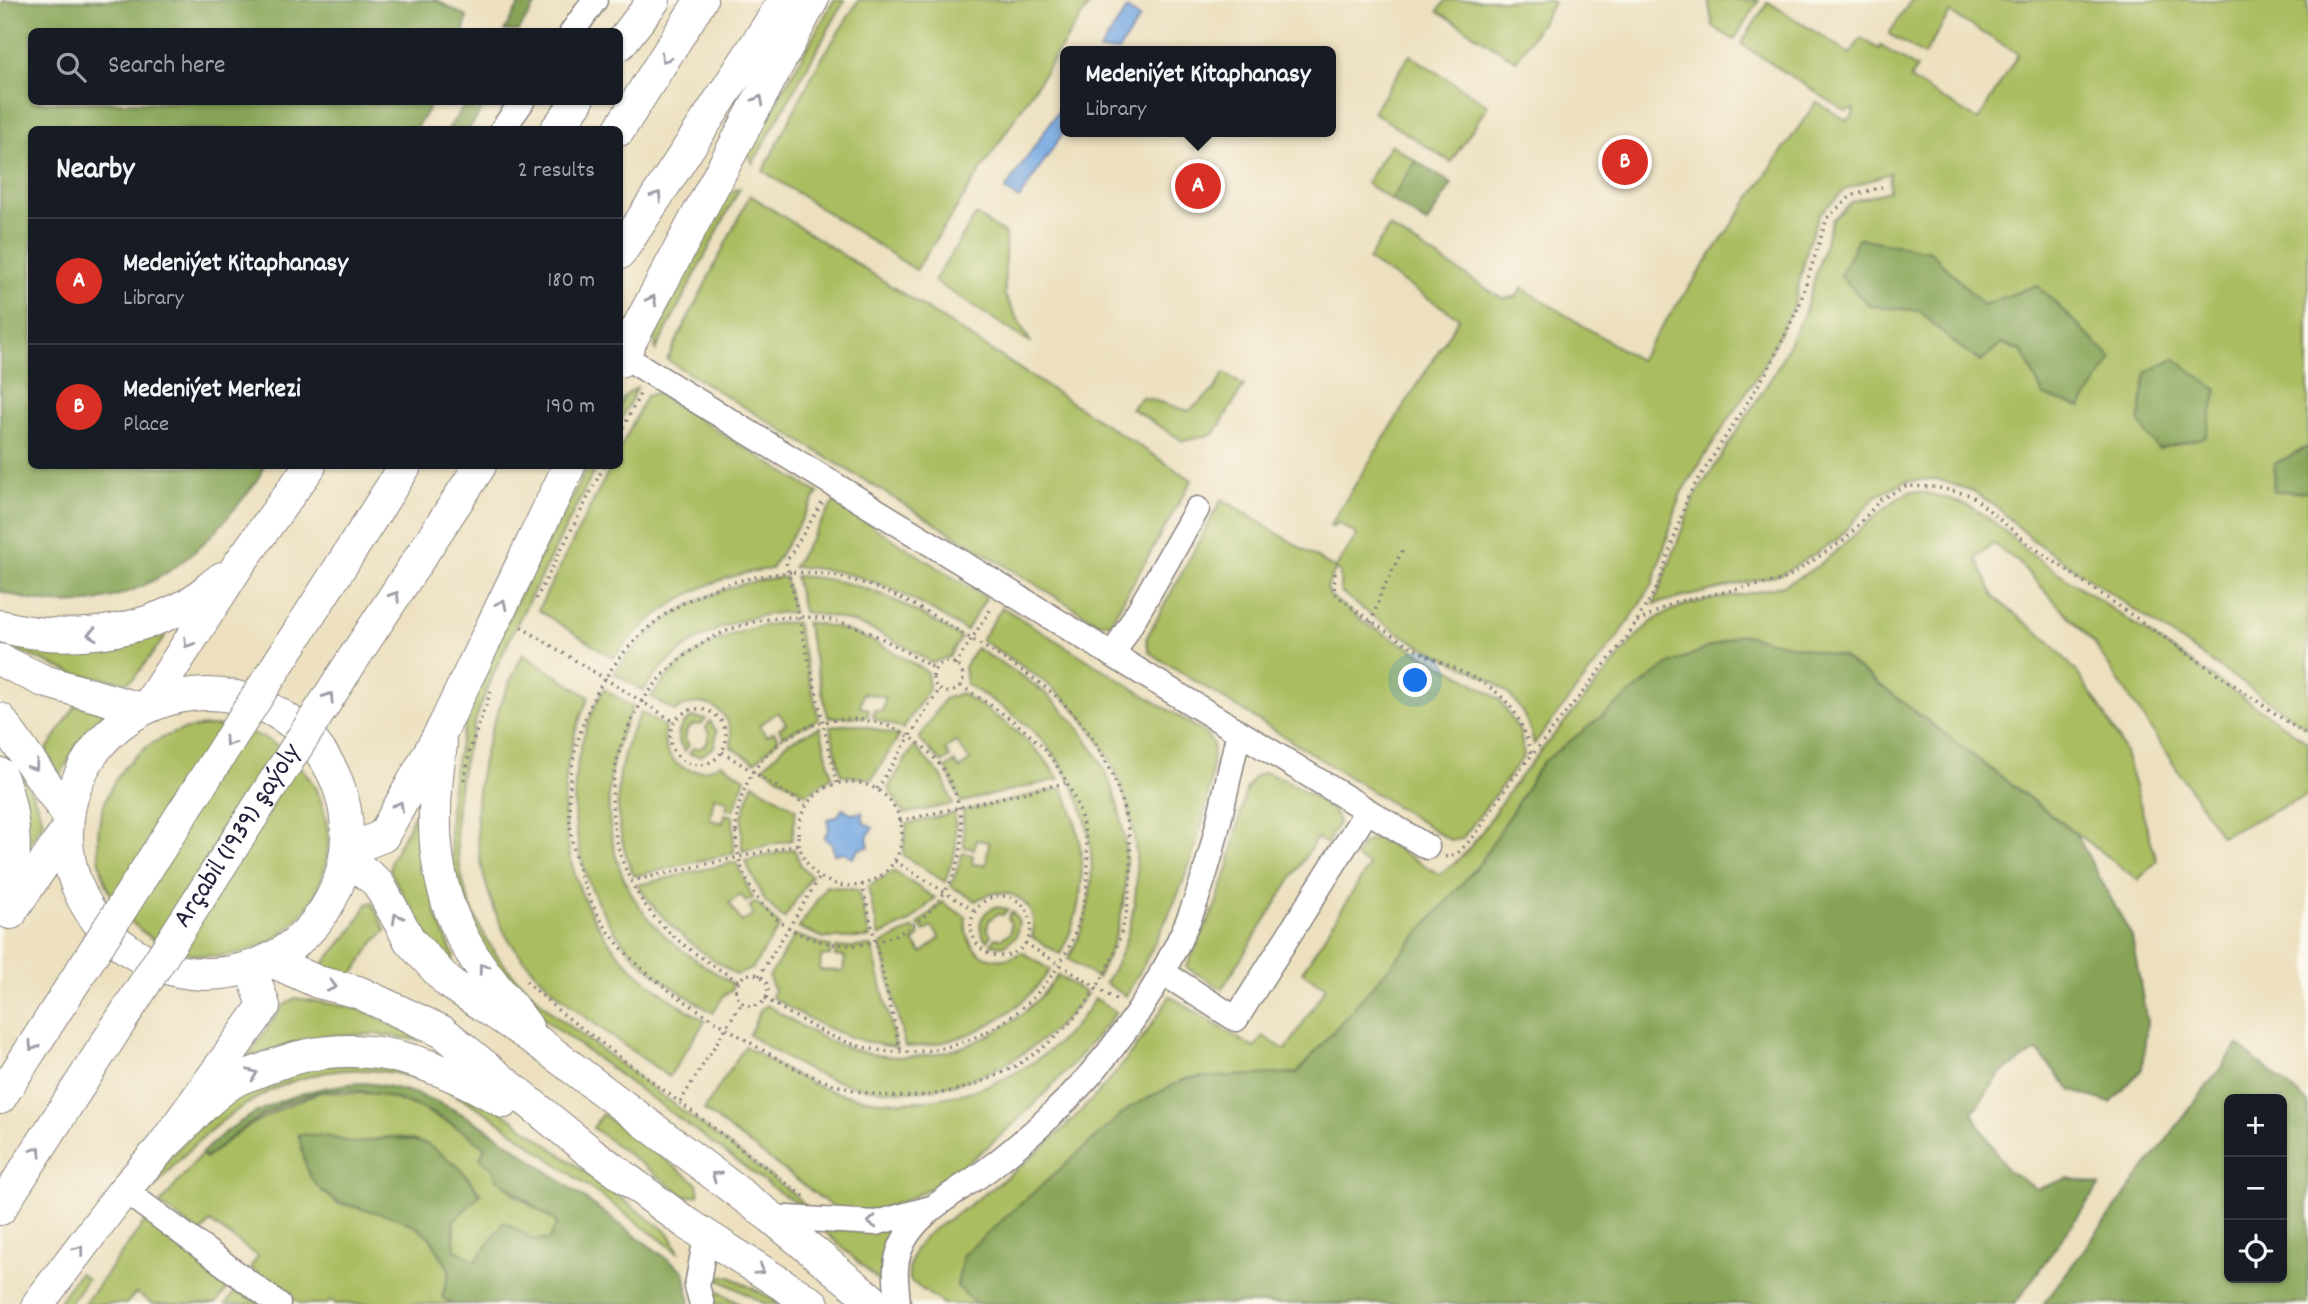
<!DOCTYPE html>
<meta charset="utf-8">
<style>
body{margin:0;font-family:Dekko,sans-serif;background:#20242c;color:#f1f3f6}
.controls{position:absolute;right:21px;bottom:21px;display:grid;overflow:hidden;border-radius:10px;box-shadow:0 2px 5px #0004}
.controls button{width:63px;height:63px;display:grid;place-items:center;padding:0;border:0;border-bottom:2px solid #363941;background:#171b24;color:#f1f3f6;font:35px sans-serif}
.you{position:absolute;left:1416px;top:681px;width:24px;height:24px;margin:-18px;border:5px solid #fff;border-radius:50%;background:#1a73e8;box-shadow:0 0 0 10px #1a73e833}
.badge{display:grid;place-items:center;width:46px;height:46px;border-radius:50%;background:#d93025;color:#fff;font-size:23px;font-weight:700}
.pin{position:absolute;translate:-50% -50%;border:4px solid #fff;box-shadow:0 2px 7px #0006}
.popup{position:absolute;left:1060px;top:46px;width:276px;height:91px;box-sizing:border-box;display:grid;place-content:center;border-radius:10px;background:#171b24;filter:drop-shadow(0 2px 5px #0005);font-size:23px;white-space:nowrap;color:#9ea1a6}
.popup b{font-size:26px;color:#f1f3f6}
.popup::after{content:'';position:absolute;left:50%;top:100%;margin-left:-14px;border:14px solid transparent;border-top-color:#171b24}
.list{margin:0;padding:0;list-style:none}
h2{display:flex;justify-content:space-between;align-items:center;height:91px;margin:0;padding:0 28px;font-size:30px}
h2 small{font-size:23px;font-weight:400;color:#9ea1a6}
.list li{display:grid;grid-template-columns:46px 1fr auto;gap:21px;align-items:center;box-sizing:border-box;height:126px;padding:0 28px;border-top:2px solid #363941}
.list b{display:block;font-size:26px;white-space:nowrap}
.list p{margin:0;font-size:23px;white-space:nowrap;color:#9ea1a6}
.list em{font-size:23px;font-style:normal;color:#9ea1a6}
.icon{flex:none;width:38px;height:38px;fill:none;stroke:currentColor;stroke-width:2;stroke-linecap:round;stroke-linejoin:round}
.map{position:relative;flex:none;width:2308px;height:1304px;overflow:hidden}
.search{position:absolute;background:#171b24;box-shadow:0 2px 5px #0004;left:28px;top:28px;width:595px;height:77px;display:flex;align-items:center;gap:18px;box-sizing:border-box;padding:0 24px;border-radius:10px;color:#9ea1a6;font-size:26px}
.panel{position:absolute;background:#171b24;box-shadow:0 2px 5px #0004;left:28px;top:126px;width:595px;height:343px;border-radius:10px}
.map>svg:first-child{display:block}
</style>
<div class="map">
<svg width="2308" height="1304" viewBox="0 0 2308 1304">
<rect width="100%" height="100%" fill="#fbf7ec"/>
<filter id="ink" filterUnits="userSpaceOnUse"><feTurbulence type="fractalNoise" baseFrequency=".0143" numOctaves="2"/><feDisplacementMap in="SourceGraphic" scale="14" xChannelSelector="R" yChannelSelector="G"/><feConvolveMatrix kernelMatrix="1 2 1 2 8 2 1 2 1" color-interpolation-filters="sRGB"/></filter>
<filter id="wash" filterUnits="userSpaceOnUse"><feTurbulence type="fractalNoise" baseFrequency=".00686" numOctaves="4" result="noise"/><feDisplacementMap in="SourceGraphic" scale="28" xChannelSelector="R" yChannelSelector="G"/><feGaussianBlur stdDeviation="1.57" result="paint"/><feColorMatrix in="noise" values="0 0 0 0 0 0 0 0 0 0 0 0 0 0 0 0 0 1.4 0 .05"/><feComposite in="paint" operator="in"/></filter>
<g filter="url(#wash)">
<rect width="100%" height="100%" fill="#ece0bf"/>
<!-- green -->
<path fill="#aabd60" stroke="#66704e" stroke-width="2" fill-rule="evenodd" d="M834,0H845L753,163L748,152Z
M859,0H1092L916,270L763,171L817,66Z
M1446,0H1549L1554,3L1516,61L1438,11Z
M1708,0H1759L1734,40L1713,27Z
M1911,0H2308V447L2275,464L2273,490L2308,492V728L2034,541L1999,509L1973,491L1936,479L1906,481L1876,496L1837,540L1782,574L1654,604L1694,498L1775,372L1805,311L1832,220L1853,201L1889,191L1890,173L1846,189L1820,213L1809,241L1794,305L1762,368L1681,493L1653,584L1620,634L1534,744C1520,679 1473,674 1421,646C1392,630 1366,613 1340,591V573L1336,569L1327,587L1330,596L1368,625L1466,678L1500,700L1520,732L1524,756L1462,839L1450,840L1149,652L1146,639L1222,499L1335,569L1357,535L1337,522L1334,527L1330,525L1459,318L1368,260L1389,227L1503,299L1517,296L1522,288L1639,360L1816,102L1846,120L1852,117L1854,109L1845,111L1741,44L1768,2L1850,54L1861,38L1879,49L1881,46L1917,68L1910,79L1978,120L2018,54L1950,13L1924,55L1889,34ZM1930,251L2081,407L2044,396L2022,352L2001,343L1980,362L1948,338L1920,311Z
M1410,55L1488,105L1451,162L1373,112Z
M1391,144L1416,161L1391,200L1366,183Z
M740,188L656,350L654,336L727,193Z
M750,195L1192,480L1110,623H1099L667,360Z
M976,215L1005,234V296L1031,343L934,281Z
M1224,373L1244,386L1214,434L1183,441L1131,408L1142,397L1189,411L1214,390Z
M637,388L620,422C619,404 620,396 637,388Z
M656,393L818,493L771,569C708,575 652,610 613,658L538,610L611,466H620V449L646,396Z
M588,466H597C575,510 552,554 530,598C473,709 415,837 496,954C513,977 534,996 555,1015L795,1195L812,1212L780,1193L534,1012C358,835 498,643 588,466Z
M1911,491C1965,498 1987,512 2025,550L2308,742V795L2221,836L2093,642L2018,562L1993,543L1976,558L1995,598L2050,642L2076,671L2104,713L2124,750L2157,861L2138,880L1843,657L1542,763L1481,862L1297,1073L1244,1077L1020,1206L963,1255L957,1286L976,1304H943L909,1280C907,1258 918,1239 937,1227C1033,1163 1110,1096 1170,996L1254,1048L1263,1036L1286,1050L1326,987L1302,972L1369,866L1355,857L1363,843L1378,838L1439,874C1472,855 1488,820 1510,790C1537,753 1569,718 1598,683C1614,665 1629,642 1647,626C1684,593 1739,601 1783,585C1836,564 1865,515 1911,491Z
M834,502L986,598L966,631C907,594 864,569 793,567Z
M795,576C863,579 905,603 961,638L949,657L932,663C890,636 853,617 803,612Z
M785,577L793,612C733,614 677,642 643,691L614,673C654,616 716,583 785,577Z
M1002,607L1204,732L1213,744C1213,832 1169,921 1126,996L1105,983C1161,897 1139,772 1068,702C1042,677 1011,659 981,640Z
M796,622L819,719L783,736L779,729L786,723L778,712L759,725L766,736L774,732L779,739L755,762L731,747C736,712 704,691 675,711L651,697C685,649 738,624 796,622Z
M806,622C852,627 887,647 927,672L929,689L903,729L873,718L874,710L883,711L885,697L863,693L860,707L869,709L867,717H828Z
M163,633L165,637L134,678L127,682L75,674L16,650L18,646C77,651 107,649 163,633Z
M976,648C1006,666 1039,684 1063,710C1132,781 1146,891 1097,978L1068,959C1107,888 1097,802 1043,741C1022,717 993,701 966,684L964,667Z
M523,654L589,697C546,786 559,898 632,968C654,989 679,1005 705,1021L669,1077C614,1037 552,1000 511,943C502,931 496,914 491,900C460,813 483,734 523,654Z
M604,689L633,707C595,779 600,870 659,930C681,952 707,967 733,984L731,991L724,995L713,1013C687,996 661,981 639,960C568,890 554,774 604,689Z
M961,693C1000,718 1034,740 1059,779L961,802L946,768L954,762L960,769L970,760L956,741L945,750L950,757L942,763L919,739L944,699Z
M76,705L104,712L76,746L60,776L46,751Z
M641,712L665,727C658,763 692,782 721,763L745,778L734,810L726,809L728,800L714,797L710,820L723,823L725,814L733,816L734,853L634,876C610,822 613,764 641,712Z
M693,717L706,719L701,725L695,724L687,729L685,739L689,745L685,751C673,738 678,724 693,717Z
M710,721L717,732L714,747L701,756L689,754L693,748H700L707,743L709,734L706,728Z
M856,724L899,736L872,779L841,775L830,726Z
M98 841a115 115 0 1 1 230 0a115 115 0 1 1-230 0Z
M820,727L832,777L806,794L763,767L788,742Z
M914,746L943,778L953,804L904,814L888,788Z
M16,767L31,790L43,821L28,847Z
M1263,773C1279,773 1336,807 1339,821L1327,844L1317,838L1222,989L1186,967L1215,907L1229,865L1246,790L1254,777Z
M753,783L796,809L792,840L742,851V817Z
M1063,788C1088,843 1089,901 1060,954L1032,937C1041,901 1004,880 976,901L951,886L963,853L973,855L972,864L986,865L989,842L976,840L974,849L964,847L963,811Z
M416,812H419L436,915L454,956L451,964L426,936L390,871L391,860Z
M955,813L956,848L945,882L903,855L907,824Z
M794,849L801,866L811,876L784,919L765,901L745,861Z
M736,862L753,898L746,902L741,895L729,903L742,922L754,915L749,907L756,902L780,926L752,969L737,975C697,950 664,926 638,885Z
M893,871L935,898L910,922L879,936L868,887Z
M826,886L858,890L870,938H824L799,928Z
M372,902L386,931L374,942L352,976L324,969V963L353,929L367,904Z
M942,902L966,917C962,951 993,971 1022,952L1050,970C1016,1018 964,1045 905,1047L881,944L914,928L920,936L913,942L922,953L940,938L932,927L924,932L918,925Z
M995,907L1008,909L1003,915L997,914L989,920L987,929L991,935L987,941C975,928 980,913 995,907Z
M1012,911L1019,922L1016,937L1003,946L991,944L995,938H1002L1010,933L1011,924L1008,918Z
M795,935L831,947L830,956H821L820,970L843,971L845,957L835,956L836,948L872,946L896,1047C848,1042 812,1022 772,997L774,990L769,977Z
M1058,975L1087,994C1027,1072 925,1114 828,1078C799,1068 774,1051 749,1035L761,1009L767,1005C793,1021 819,1039 848,1048C927,1074 1011,1041 1058,975Z
M295,998L361,1009L424,1041L375,1034L324,1036L247,1057L283,1006Z
M1095,998L1116,1012C1071,1071 916,1245 831,1206L704,1110L745,1046C771,1062 796,1078 825,1089C920,1123 1042,1087 1095,998Z
M391,1063L503,1112L670,1234L679,1253C635,1221 590,1188 546,1156C508,1128 469,1097 424,1081C310,1042 217,1110 149,1194L146,1192C175,1141 236,1086 293,1069C318,1062 364,1065 391,1063Z
M321,1092L379,1094L418,1107L467,1133L485,1147L492,1168L514,1194L557,1223L550,1240L532,1239L504,1222L476,1262L455,1251L453,1221L481,1194C459,1166 433,1139 394,1137C382,1136 369,1142 357,1143C337,1143 318,1133 299,1135L310,1176L338,1204L363,1207L404,1220L428,1235L450,1271L442,1296L452,1304H336L331,1300L327,1304H301L250,1268L258,1256L210,1222L201,1234L160,1204L201,1154L206,1158C242,1127 277,1108 321,1092Z
M602,1114L697,1183L699,1195L686,1197L593,1128Z
M914,1219L881,1283L820,1227Z
M146,1220L232,1282L216,1304H153L136,1293L126,1304H84Z
M79,1273L87,1279L69,1304H57Z
M720,1276L731,1277L782,1304H765L716,1278Z
M238,1287L262,1304H226Z
M711,1288L741,1304H714Z"/>
<!-- forest -->
<path fill="#87a456" stroke="#546348" stroke-width="2" fill-rule="evenodd" d="M4,0H436L467,17L464,32H32V102H433L415,129L32,130V466H264C258,483 242,499 231,513C173,586 91,625 0,591V7Z
M522,0H539L518,31H504Z
M467,102H487L469,129H448Z
M1416,161L1452,184L1427,223L1391,200Z
M1858,238L1930,251L1983,305L2037,285L2112,359L2081,407L2044,396L2022,351L2001,343L1981,362L1948,338L1920,311L1870,306L1840,276Z
M2174,358L2217,390L2206,437L2158,449L2139,422L2146,373Z
M2308,447V492L2273,491L2275,464Z
M1740,634L1843,657L2076,834L2132,937L2147,1022L2142,1069L2111,1103L2072,1091L2037,1051L2002,1072L1972,1113L2007,1170L2037,1189L2069,1178L2100,1185L2015,1304H976L957,1286L963,1255L1130,1107L1187,1078L1297,1073L1481,862L1542,763L1667,665Z
M2238,1045L2308,1103V1304H2043ZM2229,1099H2282V1278H2229Z
M363,1083C441,1089 497,1135 558,1179C600,1210 642,1240 684,1271L690,1304H452L442,1297L450,1271C443,1260 437,1244 427,1235C393,1203 333,1219 310,1176C304,1164 302,1147 298,1134L325,1136L355,1143L393,1137L427,1144L460,1168L481,1194L453,1221L455,1250L476,1261L504,1222L532,1239L549,1240L557,1223L496,1178L492,1168L480,1158L485,1147C443,1113 377,1082 321,1092C278,1100 238,1130 206,1158L201,1154C244,1110 303,1086 363,1083Z"/>
<!-- water -->
<path fill="#76a8e1" stroke="#4c658e" stroke-width="2" d="M1127,9L1140,18L1118,51H1099Z
M1065,101V130L1019,199L1005,190Z
M843,808L852,814L862,812L864,823L873,828L867,837L869,847L859,849L853,858L844,852L834,854L832,844L824,838L829,829L827,819L837,817Z"/>
</g>
<g filter="url(#ink)">
<g fill="none" stroke-linecap="round" stroke-linejoin="round">
<!-- minor casing -->
<g stroke="#87817d" stroke-width="27">
<path id="minor" d="M572,32L595,0
M502,130L522,102
M622,355L1427,847
M1113,655L1197,509
M1162,972L1236,1019L1367,811
M124,1190L278,1304
M771,1217L876,1223L931,1208
M702,1304L697,1286L706,1236
M898,1304C897,1286 893,1269 899,1252C911,1213 962,1190 991,1167C1009,1153 1027,1138 1044,1122C1105,1066 1158,993 1190,916C1214,857 1224,794 1239,732"/>
</g>
<!-- major casing -->
<g stroke="#87817d" stroke-width="34">
<path id="major" d="M620,44L654,0
M556,130L577,102
M619,130L701,0
M620,253L785,0
M620,361L812,0
M305,622L405,466
M0,626C61,642 126,636 183,607C197,600 209,587 222,578
M357,653L480,466
M0,660L44,681L141,709
M67 834a140 140 0 1 1 280 0a140 140 0 1 1-280 0Z
M148,706L239,564L310,466
M0,719L67,814
M441,745C429,823 431,895 478,963C493,985 511,1005 527,1027
M0,774C19,818 14,867 11,913
M350,849L383,836L444,726L569,466
M349,860L378,883L410,941L448,982L538,1042L771,1217L877,1304
M10,913L65,833
M269,960L318,982L358,992L443,1032L589,1151L685,1222L813,1304
M0,1098L66,995
M162,1147C185,1127 207,1098 233,1082C243,1076 256,1073 267,1068C352,1032 429,1058 504,1102
M0,1209L120,1022
M38,1304L124,1190L162,1147L264,1006L251,968"/>
</g>
<!-- path -->
<path stroke="#87817d" stroke-width="3.5" stroke-dasharray="2 5" stroke-linecap="butt" d="M620,434L641,392
M822,503L786,562L837,783
M793,572C864,574 907,599 965,635C1000,657 1040,678 1069,709C1147,792 1152,922 1080,1011C1044,1055 993,1085 936,1094C864,1105 805,1077 746,1040C693,1006 637,977 603,923C539,821 569,682 666,614C704,587 747,576 793,572Z
M1335,573L1334,593C1361,615 1388,634 1419,651C1475,681 1515,684 1531,754
M536,599L604,466
M1637,622L1675,602L1783,580L1846,539L1881,499L1906,486L1935,487L1971,495L2030,545L2308,736
M1371,623L1381,593L1403,549
M521,627L675,722
M933 677a15 15 0 1 1 30 0a15 15 0 1 1-30 0Z
M955,665L992,607
M670 737a28 28 0 1 1 56 0a28 28 0 1 1-56 0Z
M736 832a113 113 0 1 1 226 0a113 113 0 1 1-226 0Z
M722,752L805,805
M464,780L471,746L491,691
M798 834a52 52 0 1 1 104 0a52 52 0 1 1-104 0Z
M877,789L939,690
M900,821L1065,783
M1445,857L1457,854L1476,834L1507,786L1627,637L1658,586L1688,496L1769,368L1799,306L1827,218L1851,196L1882,187
M895,861L975,911
M631,881L798,844
M862,884L901,1052
M971 926a30 30 0 1 1 60 0a30 30 0 1 1-60 0Z
M1025,943L1118,1001
M736 990a16 16 0 1 1 32 0a16 16 0 1 1-32 0Z
M759,976L820,877
M526,981L559,1011L805,1197
M738,981C697,956 657,931 634,887C563,754 676,597 825,619C866,625 900,649 935,669
M765,998C806,1024 846,1050 896,1052C1046,1057 1143,886 1054,762C1030,728 994,708 960,685
M680,1102L742,1002"/>
<!-- minor -->
<use href="#minor" stroke="#fff" stroke-width="24"/>
<!-- major -->
<use href="#major" stroke="#fff" stroke-width="32"/>
<!-- major-bridge casing -->
<g stroke="#87817d" stroke-width="34" stroke-linecap="butt">
<g id="major-bridge">
<path d="M66,995L305,622"/>
<path id="s1" d="M120,1022L357,653"/>
</g>
</g>
<!-- major-bridge -->
<use href="#major-bridge" stroke="#fff" stroke-width="32"/>
</g>
<!-- one-way arrows -->
<defs><path id="oneway-chevron" d="M-2-3.5L2.5 0L-2 3.5" fill="none" stroke-width="1.6" stroke-linecap="round" stroke-linejoin="round" transform="scale(1.75)"/></defs>
<g stroke="#9c9ca7">
<use href="#oneway-chevron" transform="translate(665 58) rotate(122)"/>
<use href="#oneway-chevron" transform="translate(759 100) rotate(-62)"/>
<use href="#oneway-chevron" transform="translate(657 196) rotate(-57)"/>
<use href="#oneway-chevron" transform="translate(652 300) rotate(-62)"/>
<use href="#oneway-chevron" transform="translate(395 596) rotate(-57)"/>
<use href="#oneway-chevron" transform="translate(502 604) rotate(-64)"/>
<use href="#oneway-chevron" transform="translate(92 634) rotate(174)"/>
<use href="#oneway-chevron" transform="translate(188 643) rotate(123)"/>
<use href="#oneway-chevron" transform="translate(329 697) rotate(-57)"/>
<use href="#oneway-chevron" transform="translate(229 742) rotate(123)"/>
<use href="#oneway-chevron" transform="translate(34 766) rotate(56)"/>
<use href="#oneway-chevron" transform="translate(399 806) rotate(-61)"/>
<use href="#oneway-chevron" transform="translate(397 918) rotate(-119)"/>
<use href="#oneway-chevron" transform="translate(483 968) rotate(-127)"/>
<use href="#oneway-chevron" transform="translate(332 986) rotate(13)"/>
<use href="#oneway-chevron" transform="translate(33 1046) rotate(123)"/>
<use href="#oneway-chevron" transform="translate(253 1074) rotate(-23)"/>
<use href="#oneway-chevron" transform="translate(37 1151) rotate(-57)"/>
<use href="#oneway-chevron" transform="translate(716 1176) rotate(-144)"/>
<use href="#oneway-chevron" transform="translate(872 1222) rotate(176)"/>
<use href="#oneway-chevron" transform="translate(79 1250) rotate(-53)"/>
<use href="#oneway-chevron" transform="translate(760 1270) rotate(32)"/>
</g>
</g>
<g text-anchor="middle" dominant-baseline="central" stroke-width="5" stroke-linejoin="round" paint-order="stroke">
<!-- street labels -->
<g font-size="28" fill="#22223b" stroke="#fbf7ec">
<text stroke="none"><textPath href="#s1" startOffset="220">Arçabil (1939) şaýoly</textPath></text>
</g>
</g>
</svg>
<div class="controls">
<button>+</button>
<button>−</button>
<button><svg class="icon" aria-label="locate" viewBox="0 0 24 24"><circle cx="12" cy="12" r="6"/><path d="M12 2v4M12 18v4M2 12h4M18 12h4"/></svg></button>
</div>
<div class="you"></div>
<div class="pin badge" style="left:1198px;top:186px">A</div>
<div class="popup"><b>Medeniýet Kitaphanasy</b>Library</div>
<div class="pin badge" style="left:1625px;top:162px">B</div>
<div class="search"><svg class="icon" aria-label="search" viewBox="0 0 24 24"><circle cx="10" cy="10" r="6"/><path d="M15 15l6 6"/></svg>Search here</div>
<section class="panel">
<h2>Nearby<small>2 results</small></h2>
<ul class="list">
<li><span class="badge">A</span><div><b>Medeniýet Kitaphanasy</b><p>Library</p></div><em>180 m</em></li>
<li><span class="badge">B</span><div><b>Medeniýet Merkezi</b><p>Place</p></div><em>190 m</em></li>
</ul>
</section>
</div>
